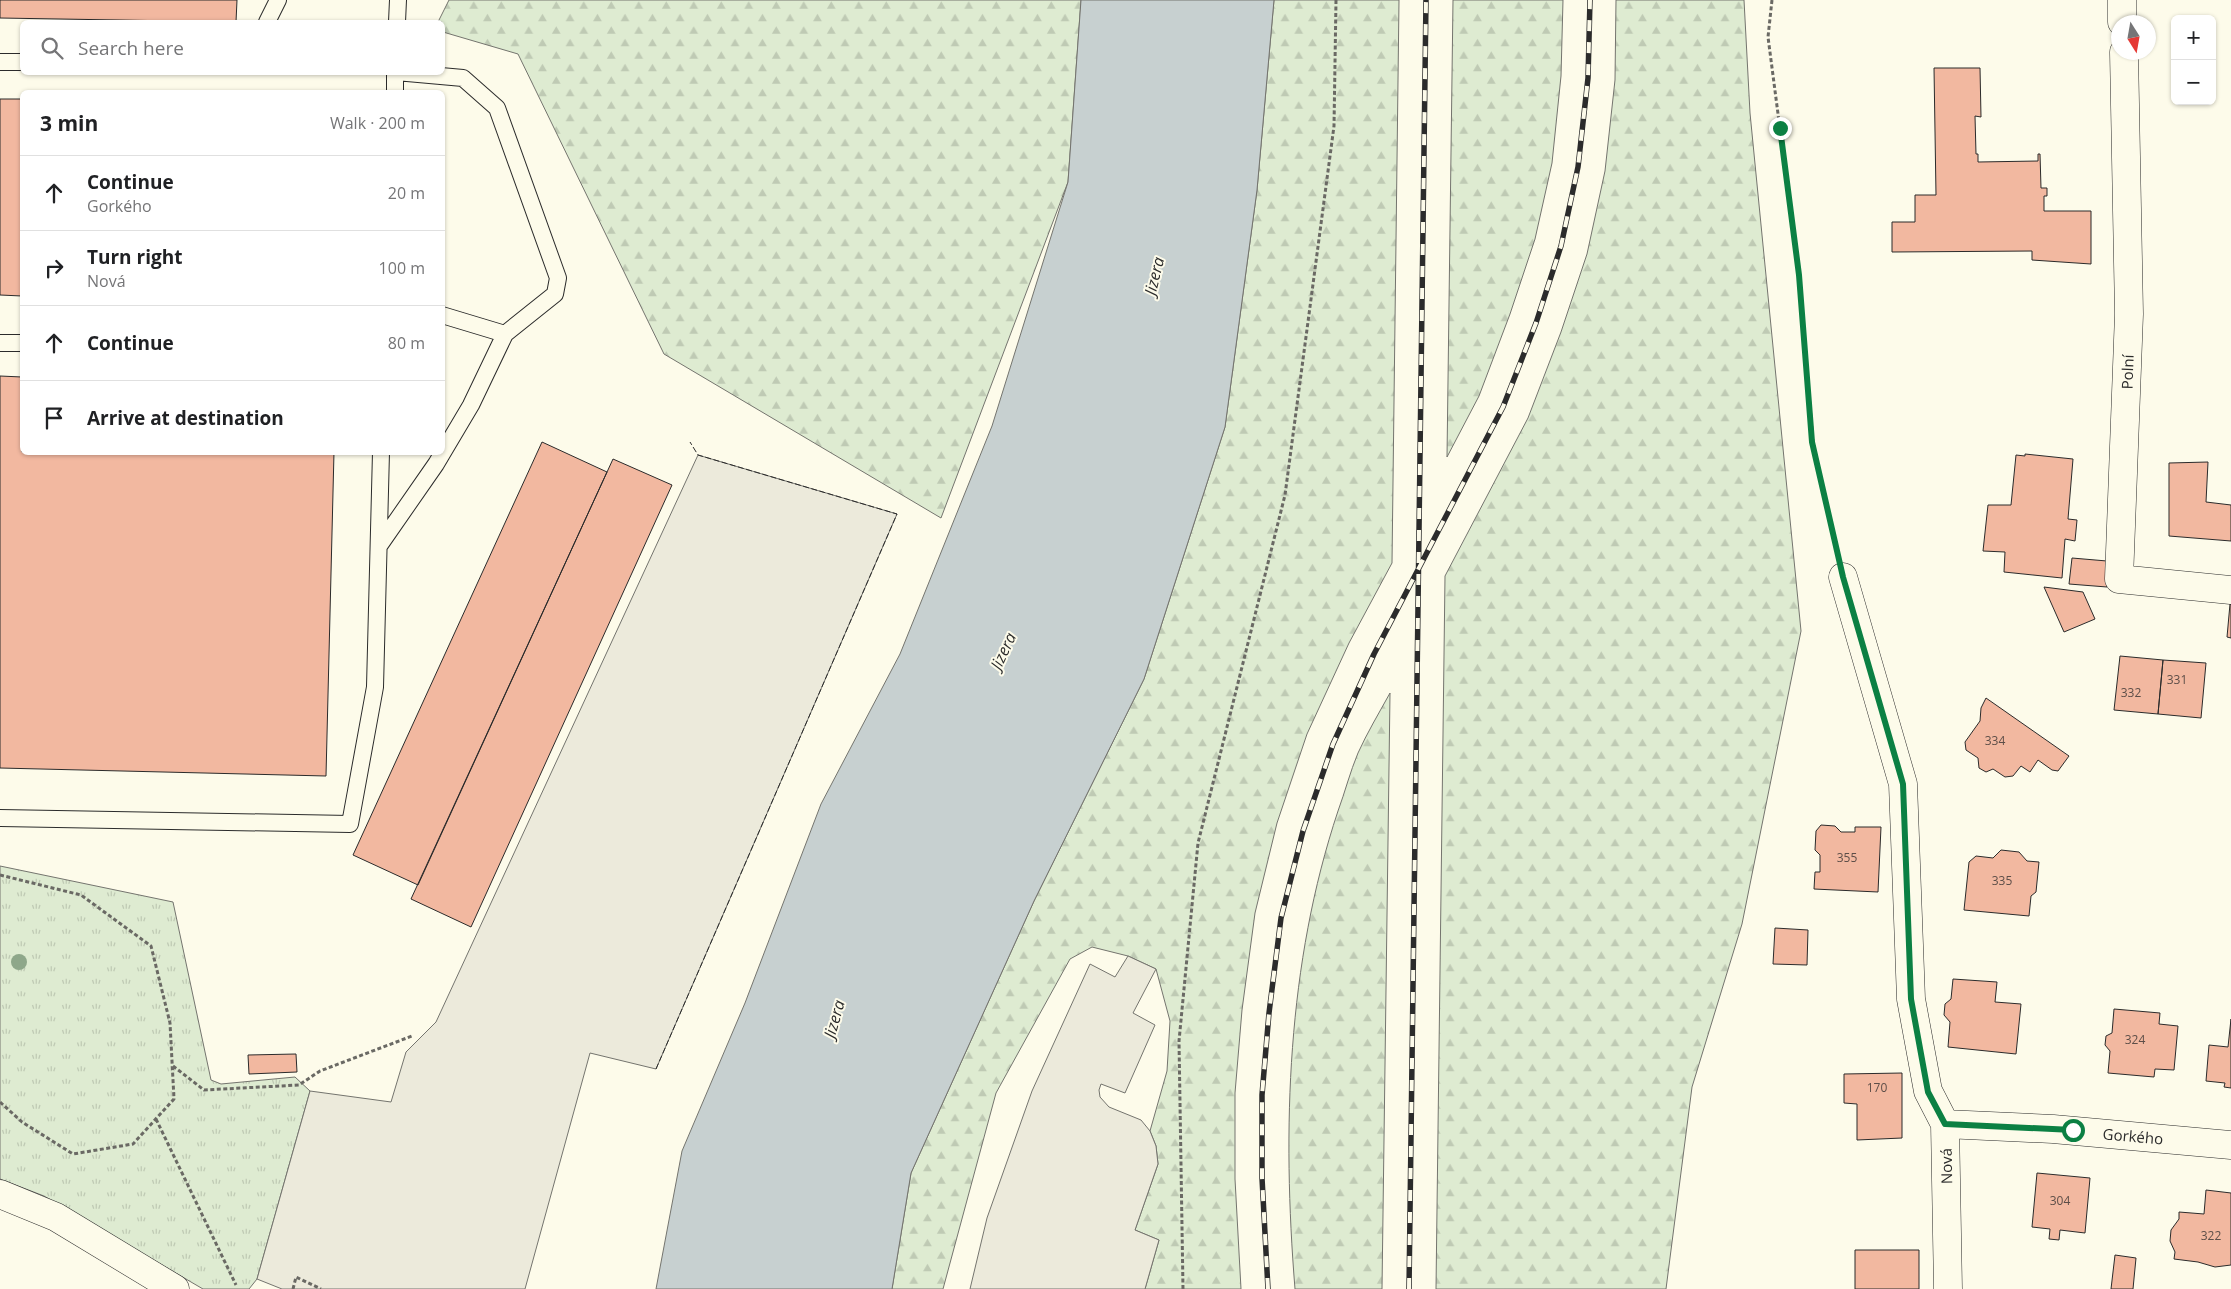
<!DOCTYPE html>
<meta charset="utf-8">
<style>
body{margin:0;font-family:"Open Sans",sans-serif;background:#f2f2f2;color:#202124}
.controls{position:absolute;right:15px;top:15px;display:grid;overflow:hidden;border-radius:8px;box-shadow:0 1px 4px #0004}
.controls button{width:45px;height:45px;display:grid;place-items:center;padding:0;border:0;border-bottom:1px solid #e0e0e0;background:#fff;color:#202124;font:25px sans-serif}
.compass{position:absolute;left:2111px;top:15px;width:45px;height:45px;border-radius:50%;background:#fff;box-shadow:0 1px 4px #0004;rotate:169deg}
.stop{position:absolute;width:15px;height:15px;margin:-11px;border:4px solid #0b8043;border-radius:50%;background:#fff}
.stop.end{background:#0b8043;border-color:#fff;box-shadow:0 1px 5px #0008}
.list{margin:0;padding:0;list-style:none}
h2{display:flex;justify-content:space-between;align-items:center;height:65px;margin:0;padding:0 20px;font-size:21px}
h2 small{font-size:16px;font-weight:400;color:#757577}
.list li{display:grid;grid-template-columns:32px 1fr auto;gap:15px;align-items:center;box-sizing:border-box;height:75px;padding:0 20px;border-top:1px solid #e0e0e0}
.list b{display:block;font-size:19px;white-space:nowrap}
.list p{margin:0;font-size:16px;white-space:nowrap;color:#757577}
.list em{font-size:16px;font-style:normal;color:#757577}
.icon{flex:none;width:28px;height:28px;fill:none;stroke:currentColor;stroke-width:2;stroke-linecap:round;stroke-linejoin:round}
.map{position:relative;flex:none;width:2231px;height:1289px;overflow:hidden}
.search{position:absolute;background:#fff;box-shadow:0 1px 4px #0004;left:20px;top:20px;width:425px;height:55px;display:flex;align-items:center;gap:12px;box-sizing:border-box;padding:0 18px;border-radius:8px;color:#757577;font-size:19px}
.panel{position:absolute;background:#fff;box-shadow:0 1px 4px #0004;left:20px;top:90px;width:425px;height:365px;border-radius:8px}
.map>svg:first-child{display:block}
</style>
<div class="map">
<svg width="2231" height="1289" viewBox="0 0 2231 1289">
<defs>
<pattern id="forest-firs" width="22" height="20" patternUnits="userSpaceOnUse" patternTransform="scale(1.25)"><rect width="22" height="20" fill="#deebd1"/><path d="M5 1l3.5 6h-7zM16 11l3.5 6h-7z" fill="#bfcab4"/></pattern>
<pattern id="park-tufts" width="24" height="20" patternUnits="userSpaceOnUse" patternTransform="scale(1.25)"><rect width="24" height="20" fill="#deebd1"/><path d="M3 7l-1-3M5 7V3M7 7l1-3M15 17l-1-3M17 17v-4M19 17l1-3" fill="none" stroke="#bfcab4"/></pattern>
</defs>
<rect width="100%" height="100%" fill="#fdfbea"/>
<!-- forest -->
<path fill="url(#forest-firs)" stroke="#74746e" d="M449,0H1081L1068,182L941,518L664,354L518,54L443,32L442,22H438Z
M1274,0H1399L1392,563L1349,643L1307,734L1277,823L1255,913L1242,1010L1235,1093V1179L1241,1289H1145L1159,1240L1135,1230L1158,1164L1156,1146L1150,1131L1167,1071L1170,1021L1156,969L1128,956L1092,947L1070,959L996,1093L943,1289H892L911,1173L1034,901L1144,679L1225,427L1257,190Z
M1453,0H1563L1561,76L1552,163L1535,239L1510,314L1479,396L1447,457Z
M1616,0H1744L1750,113L1801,631L1742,924L1692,1087L1666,1289H1436L1445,576L1528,418L1561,332L1587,254L1605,171L1615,80Z
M1390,693L1382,1289H1295C1282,1129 1287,964 1338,811C1345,792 1350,772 1358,753C1367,733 1379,713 1390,693Z"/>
<!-- park -->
<path fill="url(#park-tufts)" stroke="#74746e" d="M0,866L173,902L211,1080L221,1084L295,1077L310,1091L257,1279L249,1289H203L44,1196L0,1179Z"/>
<!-- parking -->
<path fill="#eceadb" stroke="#74746e" d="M698,455L897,514L656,1069L590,1053L525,1289H282L257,1279L310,1091L391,1102L406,1052L436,1022Z
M1128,956L1156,969L1133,1013L1155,1025L1125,1093L1101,1084L1099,1090L1100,1097L1109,1107L1141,1120L1150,1131L1156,1146L1158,1164L1135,1230L1159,1240L1145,1289H970L987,1218L1032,1091L1090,964L1115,977Z"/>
<!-- water -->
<path fill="#c7d0d0" stroke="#74746e" d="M1081,0H1274L1257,190L1225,427L1144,679L1034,901L911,1173L892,1289H656L682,1151L745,1003L821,804L900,654L992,426L1068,182Z"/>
<!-- building -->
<path fill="#f2b8a0" stroke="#2b2b2b" d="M0,0H237L236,22L0,18Z
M1934,68H1980L1981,117L1975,116L1976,154H1978V162L2038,161V154H2040L2041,188H2047V196H2044V211H2091V264L2032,260V251L1892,252V222H1915V195H1936Z
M0,99H22V296L0,295Z
M0,376L22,377V452H334L326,776L0,768Z
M542,442L607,472L418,885L353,855Z
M2025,454L2073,459L2068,519L2077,520L2075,541L2065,539L2062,578L2004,572L2005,552L1983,551L1988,505H2011L2016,455L2025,456Z
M613,459L672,485L471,927L411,899Z
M2208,462L2206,502L2231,505V541L2169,536V463Z
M2072,558L2107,561V587L2069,584Z
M2044,587L2083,592L2095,619L2064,632Z
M2230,604H2231V638L2227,637Z
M2120,656L2163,660L2158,714L2114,710Z
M2163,660L2206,663L2201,718L2158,714Z
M1986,698L2069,756L2058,771L2052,770L2038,760L2030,772L2021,766L2013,776L2005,777L1993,769L1986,772L1979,768L1978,758L1966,750L1965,742L1980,721L1981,708Z
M1821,825L1835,826L1841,832H1855V827H1881L1878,892L1814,889L1815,872H1820V855L1815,850L1816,831Z
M2001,850L2019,852L2027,861L2039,862L2036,892L2031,896L2029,916L1964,910L1969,862L1976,856L1993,858Z
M1775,928L1808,930L1807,965L1773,964Z
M1953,979L1997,982L1995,1002L2021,1004L2016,1054L1948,1047L1950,1022L1944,1015L1945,1004L1951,999Z
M2114,1009L2160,1013L2159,1024L2178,1026L2174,1070L2155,1069L2154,1077L2108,1073L2110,1051L2105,1045L2106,1036L2112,1033Z
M2231,1019V1088L2224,1087L2225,1083L2206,1081L2209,1045L2228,1047Z
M296,1054L297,1072L249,1074L248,1055Z
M1902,1073V1138L1857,1140V1104L1844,1103V1074Z
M2037,1173L2090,1178L2085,1233L2060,1230L2059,1240L2049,1239L2050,1229L2032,1227Z
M2206,1190L2231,1193V1265L2215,1267L2198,1262L2174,1259L2175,1252L2170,1241L2171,1230L2179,1219V1212L2204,1214Z
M1855,1250H1919V1289H1855Z
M2115,1255L2136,1258L2133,1289H2111Z"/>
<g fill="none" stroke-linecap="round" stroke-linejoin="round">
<!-- lane casing -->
<g stroke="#2b2b2b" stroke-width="18">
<path id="lane" d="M267,22L278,0
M397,22L398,0
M0,62H22
M396,72L463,78L497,108L558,278L555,294L505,334L442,315
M395,92V72
M0,343H22
M379,546L436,464L471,405L505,334
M0,818L350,824L375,687L381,452"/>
</g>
<!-- street casing -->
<g stroke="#2b2b2b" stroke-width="29">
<path id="street" d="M2122,22V0
M2124,52L2129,314L2119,579L2231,590
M1843,577L1903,784L1911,999L1928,1091L1945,1124L1948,1289
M1945,1124L2053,1129L2231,1145
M0,1194L56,1217L175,1289"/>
</g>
<!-- path -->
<path stroke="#6a6964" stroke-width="3" stroke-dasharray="4 2.5" stroke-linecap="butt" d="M1772,0L1768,37L1799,275L1813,442L1836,547
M0,875L81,895L151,946L170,1023L174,1099L133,1144L73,1154L22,1122L0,1102
M173,1066L204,1090L299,1085L320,1071L412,1036
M156,1119L236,1285
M293,1289L296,1277L321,1289
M1183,1289L1179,1041L1198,843L1285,495L1334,126L1336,0"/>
<!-- lane -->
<use href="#lane" stroke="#fdfbea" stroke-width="16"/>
<!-- street -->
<use href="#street" stroke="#fdfbea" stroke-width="28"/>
<!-- rail casing -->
<g stroke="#2b2b2b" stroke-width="5.5">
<path id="rail" d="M1268,1289L1262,1178V1095L1269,1013L1281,918L1303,831L1333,744L1374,654L1503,407L1536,323L1561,246L1578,167L1588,78L1590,0
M1409,1289L1426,0"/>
</g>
<!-- rail -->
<use href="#rail" stroke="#fdfbea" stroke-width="4" stroke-dasharray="11" stroke-linecap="butt"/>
<!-- fence -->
<path stroke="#2b2b2b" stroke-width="1" stroke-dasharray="6 2.5" stroke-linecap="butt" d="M656,1069L897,514L698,455L690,442"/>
</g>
<!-- trees -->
<circle fill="#8ea78a" cx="19" cy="962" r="8"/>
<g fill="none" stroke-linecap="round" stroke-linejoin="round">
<!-- route -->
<path stroke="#0b8043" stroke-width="6" d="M1780,128L1799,275L1812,442L1843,577L1903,784L1911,999L1928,1092L1945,1124L2073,1130"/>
</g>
<g text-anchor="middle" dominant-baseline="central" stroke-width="4" stroke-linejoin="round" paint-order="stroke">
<!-- number labels -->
<g font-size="12" fill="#5d4e48">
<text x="2177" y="679">331</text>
<text x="2131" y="692">332</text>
<text x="1995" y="740">334</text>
<text x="1847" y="857">355</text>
<text x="2002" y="880">335</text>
<text x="2135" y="1039">324</text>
<text x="1877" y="1087">170</text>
<text x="2060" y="1200">304</text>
<text x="2211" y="1235">322</text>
</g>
<!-- street labels -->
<g font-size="15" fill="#2b2b2b" stroke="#fdfbea">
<text transform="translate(2127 372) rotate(-88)">Polní</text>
<text transform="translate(2133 1136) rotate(5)">Gorkého</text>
<text transform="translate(1946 1166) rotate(-91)">Nová</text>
</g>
<!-- water labels -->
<g font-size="16" font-style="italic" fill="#2b2b2b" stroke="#fdfbea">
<text transform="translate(1154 276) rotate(-76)">Jizera</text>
<text transform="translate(1003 651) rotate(-65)">Jizera</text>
<text transform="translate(834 1019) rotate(-74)">Jizera</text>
</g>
</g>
</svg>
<div class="controls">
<button>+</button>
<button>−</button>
</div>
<svg class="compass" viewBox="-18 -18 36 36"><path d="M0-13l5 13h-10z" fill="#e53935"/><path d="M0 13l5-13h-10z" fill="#757577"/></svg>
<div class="stop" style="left:2073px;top:1130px"></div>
<div class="stop end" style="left:1780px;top:128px"></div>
<div class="search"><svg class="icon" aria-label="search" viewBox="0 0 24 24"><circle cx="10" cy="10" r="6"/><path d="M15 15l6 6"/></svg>Search here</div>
<section class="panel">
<h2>3 min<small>Walk · 200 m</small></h2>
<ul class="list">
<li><svg class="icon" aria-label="ahead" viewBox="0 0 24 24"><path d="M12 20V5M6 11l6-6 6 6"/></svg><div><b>Continue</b><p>Gorkého</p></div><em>20 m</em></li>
<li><svg class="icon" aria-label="right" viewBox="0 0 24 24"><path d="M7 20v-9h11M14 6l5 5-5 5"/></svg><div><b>Turn right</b><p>Nová</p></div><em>100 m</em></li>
<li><svg class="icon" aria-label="ahead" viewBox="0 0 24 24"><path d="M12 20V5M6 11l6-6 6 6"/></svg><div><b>Continue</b></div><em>80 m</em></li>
<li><svg class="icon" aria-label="arrive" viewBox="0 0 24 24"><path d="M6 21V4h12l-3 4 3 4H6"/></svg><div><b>Arrive at destination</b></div></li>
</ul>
</section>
</div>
